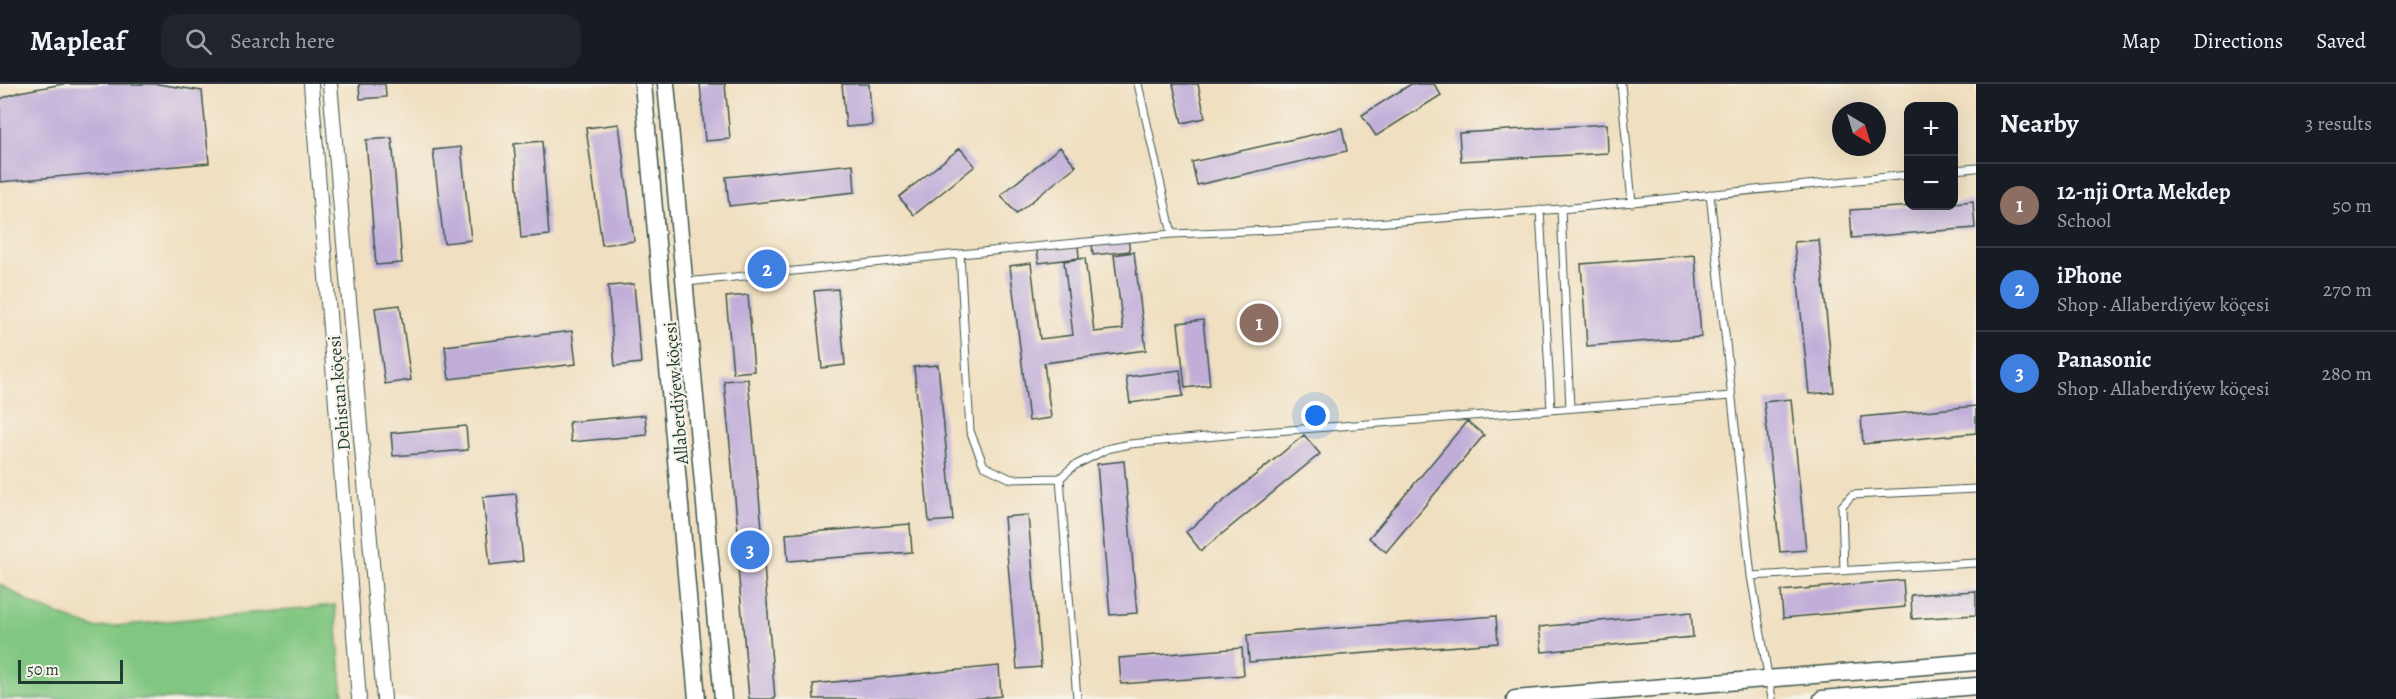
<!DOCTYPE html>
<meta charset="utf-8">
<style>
body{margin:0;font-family:Alegreya,serif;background:#20242c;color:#f1f3f6}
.controls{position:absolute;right:18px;top:18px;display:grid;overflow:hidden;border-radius:12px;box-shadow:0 6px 24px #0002}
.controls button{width:54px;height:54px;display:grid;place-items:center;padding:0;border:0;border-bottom:2px solid #363941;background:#171b24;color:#f1f3f6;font:30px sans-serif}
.compass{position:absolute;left:1832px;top:18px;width:54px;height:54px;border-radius:50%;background:#171b24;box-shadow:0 6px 24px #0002;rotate:142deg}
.scale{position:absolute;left:18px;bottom:15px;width:105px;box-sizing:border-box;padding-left:6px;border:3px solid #1f3d34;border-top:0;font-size:16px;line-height:21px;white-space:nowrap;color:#1f3d34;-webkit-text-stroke:4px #f7f3e8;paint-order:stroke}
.you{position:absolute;left:1316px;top:332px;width:21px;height:21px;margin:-15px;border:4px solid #fff;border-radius:50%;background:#1a73e8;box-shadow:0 0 0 9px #1a73e833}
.badge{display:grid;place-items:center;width:39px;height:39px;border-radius:50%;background:#c8321e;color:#fff;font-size:20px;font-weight:700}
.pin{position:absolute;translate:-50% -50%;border:3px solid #fff;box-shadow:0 2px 6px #0006}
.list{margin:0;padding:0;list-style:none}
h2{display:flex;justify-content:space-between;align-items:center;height:78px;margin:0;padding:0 24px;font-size:26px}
h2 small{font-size:20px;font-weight:400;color:#9ea1a6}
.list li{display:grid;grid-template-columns:39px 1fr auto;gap:18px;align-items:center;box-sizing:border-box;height:84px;padding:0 24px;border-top:2px solid #363941}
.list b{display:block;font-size:22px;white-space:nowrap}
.list p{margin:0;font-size:20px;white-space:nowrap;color:#9ea1a6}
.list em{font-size:20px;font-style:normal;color:#9ea1a6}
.icon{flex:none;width:33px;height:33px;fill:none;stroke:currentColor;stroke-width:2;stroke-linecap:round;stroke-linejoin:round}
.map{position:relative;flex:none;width:1976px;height:615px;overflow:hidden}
header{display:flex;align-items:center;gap:36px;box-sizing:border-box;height:84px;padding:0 30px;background:#171b24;border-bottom:2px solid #363941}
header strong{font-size:28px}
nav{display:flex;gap:33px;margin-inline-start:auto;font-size:21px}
.search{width:420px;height:54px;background:#20242c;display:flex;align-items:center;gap:15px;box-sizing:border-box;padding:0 21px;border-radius:18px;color:#9ea1a6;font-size:22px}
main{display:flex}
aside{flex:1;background:#171b24}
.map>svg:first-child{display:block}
</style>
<header>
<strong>Mapleaf</strong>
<div class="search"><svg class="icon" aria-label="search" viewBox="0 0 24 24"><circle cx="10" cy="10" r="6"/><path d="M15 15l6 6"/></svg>Search here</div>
<nav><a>Map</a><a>Directions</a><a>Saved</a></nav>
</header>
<main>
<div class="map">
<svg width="1976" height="615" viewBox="0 0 1976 615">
<rect width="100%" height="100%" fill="#f7f3e8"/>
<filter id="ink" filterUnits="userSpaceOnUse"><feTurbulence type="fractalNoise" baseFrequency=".0167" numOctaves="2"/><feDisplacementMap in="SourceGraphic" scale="12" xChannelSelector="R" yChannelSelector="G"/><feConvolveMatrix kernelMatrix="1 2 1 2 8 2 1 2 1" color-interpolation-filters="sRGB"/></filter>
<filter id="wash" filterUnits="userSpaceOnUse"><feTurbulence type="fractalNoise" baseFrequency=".008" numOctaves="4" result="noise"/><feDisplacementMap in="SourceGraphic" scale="24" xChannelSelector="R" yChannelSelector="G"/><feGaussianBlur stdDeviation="1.35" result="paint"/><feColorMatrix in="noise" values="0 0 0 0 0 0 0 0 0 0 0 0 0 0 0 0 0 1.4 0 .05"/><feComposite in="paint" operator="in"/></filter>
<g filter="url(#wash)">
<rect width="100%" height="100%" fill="#f0dfc0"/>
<!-- green -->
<path fill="#82c781" stroke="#50825a" stroke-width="1.5" d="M0,500L34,521L95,544L335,521L343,615H0Z"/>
<g id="blocks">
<!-- building -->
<path fill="#c0aed9" d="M63,0H158L202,7L209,79L0,98V15L19,8Z
M359,0H385L386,13L360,15Z
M700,0H725L730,55L705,57Z
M842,0H869L872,41L846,43Z
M1173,0H1198L1205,34L1182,39Z
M1411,0H1434L1441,11L1376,52L1362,31Z
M619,40L634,157L602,161L586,44Z
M1607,40L1608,69L1461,77L1459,49Z
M1342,44L1347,67L1197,101L1192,78Z
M392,54L402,179L376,181L366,56Z
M542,57L549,151L521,154L514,60Z
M461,63L471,156L444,159L433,66Z
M1060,63L1076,82L1016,130L1001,111Z
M960,64L975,82L914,131L899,113Z
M853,80L855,108L729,122L726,93Z
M1973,117L1975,144L1852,154L1850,126L1916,122H1954V119Z
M1128,155L1130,167L1093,171L1092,159Z
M1819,156L1834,308L1809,310L1794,158Z
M1078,161L1079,174L1039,179L1037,166Z
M1134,168L1146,266L1044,279L1051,334L1029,337L1010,182L1031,179L1040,255L1073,251L1064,177L1085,174L1094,248L1123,245L1114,171Z
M1695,171L1701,253L1587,262L1581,180Z
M634,200L641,279L615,282L608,202Z
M838,205L845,281L822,284L814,207Z
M748,211L754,287L733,289L726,213Z
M400,221L411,296L385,300L375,224Z
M1203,236L1210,301L1185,304L1178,239Z
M572,247L576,280L449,295L445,262Z
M938,281L953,436L929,438L914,283Z
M1180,286L1183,312L1130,319L1126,293Z
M748,295L762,444L738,447L724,297Z
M1791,315L1806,466L1780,468L1764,318Z
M1976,322V349L1863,360L1861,333Z
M645,331L647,351L571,358L569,338Z
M1467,337L1484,351L1386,468L1369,454Z
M466,342L468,366L393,372L391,349Z
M1304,351L1320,370L1201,467L1186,448Z
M1124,377L1137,529L1110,531L1097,380Z
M516,410L523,477L490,481L483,413Z
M1028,431L1041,583L1017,585L1004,433Z
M910,440L912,468L788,477L786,450Z
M764,481L775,615H749L738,483Z
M1903,496L1905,523L1783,534L1781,507Z
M1976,507V531L1912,535L1911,511Z
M1691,528L1693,553L1542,568L1539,543Z
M1496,532L1498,559L1249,578L1247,551Z
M1242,564L1244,591L1121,600L1119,574Z
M999,582L1001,612L973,615H814L813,600Z"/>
</g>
</g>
<g filter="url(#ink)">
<use href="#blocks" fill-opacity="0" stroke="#3e5549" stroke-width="1.5"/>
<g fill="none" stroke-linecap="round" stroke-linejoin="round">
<!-- service casing -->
<g stroke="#3e5549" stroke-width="9">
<path id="service" d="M1138,0L1172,150
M1621,0L1632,119
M1954,86L1976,84
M1710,110L1751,492L1772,615
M1561,125L1570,324
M1540,126L1551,326
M960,170L1172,150L1296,145L1561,125L1908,91
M686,198L960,170L970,347L984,382L1011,395L1060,394L1077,615
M1060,394L1074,382L1107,365L1130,360L1249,349L1731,312
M1844,487L1842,422L1852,411L1976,405
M1751,492L1976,479"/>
</g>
<!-- minor casing -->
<g stroke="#3e5549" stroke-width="16">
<path id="minor" d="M311,0L359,615
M330,0L384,615"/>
</g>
<!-- tertiary casing -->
<g stroke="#3e5549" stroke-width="19">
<path id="tertiary" d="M643,0L697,615
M666,0L723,615
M1515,615L1976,578
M1822,615L1976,602"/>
</g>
<!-- service -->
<use href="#service" stroke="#fff" stroke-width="7"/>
<!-- minor -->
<use href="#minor" stroke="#fff" stroke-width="14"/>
<!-- tertiary -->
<use href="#tertiary" stroke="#fff" stroke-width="16"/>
</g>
</g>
<g text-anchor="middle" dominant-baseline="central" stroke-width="4.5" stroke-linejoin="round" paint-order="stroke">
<!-- street labels -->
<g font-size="18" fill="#1f3d34" stroke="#f7f3e8">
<text transform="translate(339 309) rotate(-95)">Dehistan köçesi</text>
<text transform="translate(676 309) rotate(-95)">Allaberdiýew köçesi</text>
</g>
</g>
</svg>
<div class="controls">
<button>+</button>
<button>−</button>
</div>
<svg class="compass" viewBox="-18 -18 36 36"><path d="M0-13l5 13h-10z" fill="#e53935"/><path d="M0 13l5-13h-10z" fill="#9ea1a6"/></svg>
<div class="scale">50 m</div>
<div class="you"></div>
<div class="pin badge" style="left:1259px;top:239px;background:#8d6e63">1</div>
<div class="pin badge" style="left:767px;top:185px;background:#3f7fe0">2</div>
<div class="pin badge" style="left:750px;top:466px;background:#3f7fe0">3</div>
</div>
<aside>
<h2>Nearby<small>3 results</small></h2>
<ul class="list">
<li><span class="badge" style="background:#8d6e63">1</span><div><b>12-nji Orta Mekdep</b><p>School</p></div><em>50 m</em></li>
<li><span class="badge" style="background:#3f7fe0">2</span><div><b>iPhone</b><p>Shop · Allaberdiýew köçesi</p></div><em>270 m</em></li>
<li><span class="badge" style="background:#3f7fe0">3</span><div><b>Panasonic</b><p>Shop · Allaberdiýew köçesi</p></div><em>280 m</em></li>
</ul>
</aside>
</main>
